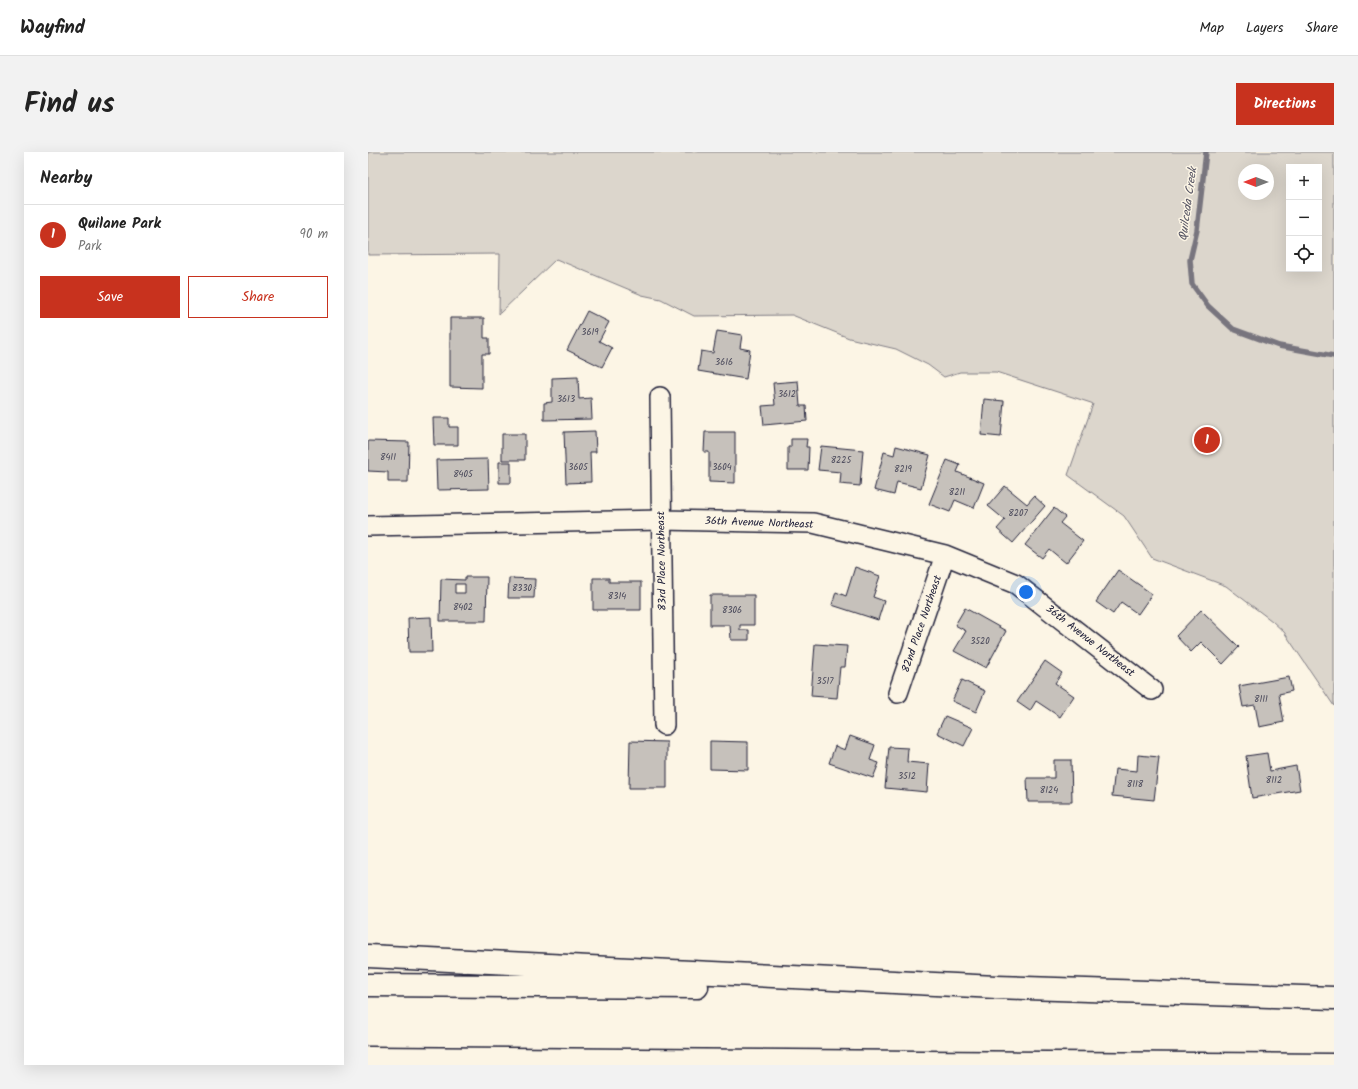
<!DOCTYPE html>
<meta charset="utf-8">
<style>
body{margin:0;font-family:Kalam,sans-serif;background:#f2f2f2;color:#222}
.controls{position:absolute;right:12px;top:12px;display:grid;overflow:hidden;border-radius:0px;box-shadow:0 4px 16px #0002}
.controls button{width:36px;height:36px;display:grid;place-items:center;padding:0;border:0;border-bottom:1px solid #e0e0e0;background:#fff;color:#222;font:20px sans-serif}
.compass{position:absolute;left:870px;top:12px;width:36px;height:36px;border-radius:50%;background:#fff;box-shadow:0 4px 16px #0002;rotate:270deg}
.you{position:absolute;left:658px;top:440px;width:14px;height:14px;margin:-10px;border:3px solid #fff;border-radius:50%;background:#1a73e8;box-shadow:0 0 0 6px #1a73e833}
.badge{display:grid;place-items:center;width:26px;height:26px;border-radius:50%;background:#c8321e;color:#fff;font-size:13px;font-weight:700}
.pin{position:absolute;translate:-50% -50%;border:2px solid #fff;box-shadow:0 1px 4px #0006}
.list{margin:0;padding:0;list-style:none}
h2{display:flex;justify-content:space-between;align-items:center;height:52px;margin:0;padding:0 16px;font-size:17px}
h2 small{font-size:13px;font-weight:400;color:#767676}
.list li{display:grid;grid-template-columns:26px 1fr auto;gap:12px;align-items:center;box-sizing:border-box;height:60px;padding:0 16px;border-top:1px solid #e0e0e0}
.list b{display:block;font-size:15px;white-space:nowrap}
.list p{margin:0;font-size:13px;white-space:nowrap;color:#767676}
.list em{font-size:13px;font-style:normal;color:#767676}
.actions{display:flex;gap:8px;padding:12px 16px}
.actions a{flex:1;padding:9px 0;border:1px solid #c8321e;border-radius:0px;text-align:center;font-size:14px;color:#c8321e}
.actions .main{background:#c8321e;color:#fff}
.icon{flex:none;width:22px;height:22px;fill:none;stroke:currentColor;stroke-width:2;stroke-linecap:round;stroke-linejoin:round}
.map{position:relative;flex:none;width:966px;height:913px;overflow:hidden;border-radius:0px}
header{display:flex;align-items:center;gap:24px;box-sizing:border-box;height:56px;padding:0 20px;background:#fff;border-bottom:1px solid #e0e0e0}
header strong{font-size:19px}
nav{display:flex;gap:22px;margin-inline-start:auto;font-size:14px}
.intro{display:flex;align-items:center;justify-content:space-between;box-sizing:border-box;height:96px;padding:0 24px}
h1{margin:0;font-size:28px}
.button{padding:10px 18px;border-radius:0px;background:#c8321e;color:#fff;font-size:14px;font-weight:700}
main{display:flex;gap:24px;padding:0 24px}
aside{flex:1;background:#fff;border-radius:0px;box-shadow:0 4px 16px #0002}
.map>svg:first-child{display:block}
</style>
<header>
<strong>Wayfind</strong>
<nav><a>Map</a><a>Layers</a><a>Share</a></nav>
</header>
<div class="intro"><h1>Find us</h1><a class="button">Directions</a></div>
<main>
<aside>
<h2>Nearby<small></small></h2>
<ul class="list">
<li><span class="badge">1</span><div><b>Quilane Park</b><p>Park</p></div><em>90 m</em></li>
</ul>
<div class="actions"><a class="main">Save</a><a>Share</a></div>
</aside>
<div class="map">
<svg width="966" height="913" viewBox="0 0 966 913">
<rect width="100%" height="100%" fill="#fcf5e5"/>
<filter id="ink" filterUnits="userSpaceOnUse"><feTurbulence type="fractalNoise" baseFrequency=".025" numOctaves="2"/><feDisplacementMap in="SourceGraphic" scale="8" xChannelSelector="R" yChannelSelector="G"/><feConvolveMatrix kernelMatrix="1 2 1 2 8 2 1 2 1" color-interpolation-filters="sRGB"/></filter>
<g filter="url(#ink)">
<!-- green -->
<path fill="#dcd6cc" stroke="#7f7c84" fill-rule="evenodd" d="M0,0H966V554L916,480L904,469L858,434L784,406L756,364L700,323L725,252L723,251L628,220H592L576,225L560,213L528,197L481,186L424,163L326,164L293,147L274,143L188,107L131,162L132,102L0,103ZM921,15H951V117H921ZM876,18H900V42H876Z"/>
<g fill="none" stroke-linecap="round" stroke-linejoin="round">
<!-- stream -->
<path stroke="#78757e" stroke-width="5.5" d="M838,0L829,78L822,108L824,132L840,154L865,177L911,194L966,204"/>
</g>
<!-- building -->
<path fill="#c6c1bb" stroke="#22223b" fill-rule="evenodd" d="M219,159L241,170L231,189L244,196L234,215L199,198Z
M82,166H116V186H121V202H114V236L82,235Z
M349,179L374,183L372,196L382,198L378,227L330,219L333,199L345,201Z
M210,225L211,247L223,246L224,267L176,268V251L184,250V226Z
M430,229L432,254H438L439,269L396,273L394,254L407,253L405,231Z
M616,247L636,249L633,285L613,283Z
M65,266H81V275H90V293H66Z
M227,279L228,300H222L223,330L198,331L196,280Z
M337,280H367V331L341,330V300H336Z
M134,282H157V308H134Z
M423,287H439L438,295H441L440,318H420V295H423Z
M0,289L41,290L40,330H20V320L0,319Z
M453,294L495,298L492,334L472,332L473,320L450,318Z
M528,294L562,303L553,336L529,330L526,343L506,338L516,300L526,303Z
M120,307L121,337L69,338L68,308Z
M579,308L592,313L589,320L616,331L606,356L587,348L582,360L561,352Z
M131,310H143V331H131Z
M637,334L659,352L666,344L677,354L645,391L629,377L637,368L620,354Z
M686,356L697,365L692,371L715,389L698,411L681,397L674,406L657,393Z
M487,415L512,424L505,445L516,449L510,468L464,453L468,440L478,444Z
M750,418L784,442L770,462L753,450L745,462L728,450Z
M97,425H119L118,469H72L73,427L97,428ZM87,432H97V441H87Z
M141,426L167,427L166,446H140Z
M225,426H241V430H273V458H225Z
M342,443H386V473H372V478H381V488H363L362,473H342Z
M597,456L638,479L618,516L586,499L598,479L587,473Z
M833,458L871,495L855,512L833,490L823,500L808,484Z
M63,465L64,500H41L40,466Z
M447,492L479,494L477,515H472L469,546L443,544Z
M677,509L694,521L687,531L706,544L692,565L668,549L662,559L649,550Z
M921,525L924,539L911,542L916,570L891,575L887,553L875,555L871,534Z
M594,528L617,539L608,560L584,549Z
M577,564L605,576L596,594L569,581Z
M482,584L507,593L502,608L511,611L505,626L461,611L467,594L477,598Z
M262,589L299,590V636H261Z
M342,589L380,590V618L342,617Z
M521,595L540,596L539,610L561,612L559,640L517,636Z
M899,601L902,619L928,614L932,638L884,646L878,604Z
M770,603L791,605L786,648L744,644L747,617L769,619Z
M686,608H703L704,650H660L659,626H686Z"/>
<g fill="none" stroke-linecap="round" stroke-linejoin="round">
<!-- street casing -->
<g stroke="#22223b" stroke-width="22">
<path id="street" d="M292,245L296,573
M0,374L294,368L445,371L577,403L648,432L784,538
M530,541L577,403"/>
</g>
<!-- highway casing -->
<g stroke="#22223b" stroke-width="25">
<path id="highway" d="M0,804L628,835L966,846
M0,833L329,835
M0,906L966,913"/>
</g>
<!-- street -->
<use href="#street" stroke="#fcf5e5" stroke-width="19"/>
<!-- highway -->
<use href="#highway" stroke="#fcf5e5" stroke-width="22"/>
</g>
</g>
<g text-anchor="middle" dominant-baseline="central" stroke-width="3" stroke-linejoin="round" paint-order="stroke">
<!-- number labels -->
<g font-size="9" fill="#4b4a5b">
<text x="222" y="180">3619</text>
<text x="356" y="210">3616</text>
<text x="419" y="242">3612</text>
<text x="198" y="247">3613</text>
<text x="20" y="305">8411</text>
<text x="473" y="308">8225</text>
<text x="210" y="315">3605</text>
<text x="354" y="315">3604</text>
<text x="535" y="317">8219</text>
<text x="95" y="322">8405</text>
<text x="589" y="340">8211</text>
<text x="650" y="361">8207</text>
<text x="154" y="436">8330</text>
<text x="249" y="444">8314</text>
<text x="95" y="455">8402</text>
<text x="364" y="458">8306</text>
<text x="612" y="489">3520</text>
<text x="457" y="529">3517</text>
<text x="893" y="547">8111</text>
<text x="539" y="624">3512</text>
<text x="906" y="628">8112</text>
<text x="767" y="632">8118</text>
<text x="681" y="638">8124</text>
</g>
<!-- street labels -->
<g font-size="11" fill="#22223b" stroke="#fcf5e5">
<text transform="translate(391 371) rotate(2)">36th Avenue Northeast</text>
<text transform="translate(294 409) rotate(-91)">83rd Place Northeast</text>
<text transform="translate(554 472) rotate(-71)">82nd Place Northeast</text>
<text transform="translate(722 489) rotate(38)">36th Avenue Northeast</text>
</g>
<!-- water labels -->
<g font-size="12" font-style="italic" fill="#545362" stroke="#fcf5e5">
<text transform="translate(820 52) rotate(-82)">Quilceda Creek</text>
</g>
</g>
</svg>
<div class="controls">
<button>+</button>
<button>−</button>
<button><svg class="icon" aria-label="locate" viewBox="0 0 24 24"><circle cx="12" cy="12" r="6"/><path d="M12 2v4M12 18v4M2 12h4M18 12h4"/></svg></button>
</div>
<svg class="compass" viewBox="-18 -18 36 36"><path d="M0-13l5 13h-10z" fill="#e53935"/><path d="M0 13l5-13h-10z" fill="#767676"/></svg>
<div class="you"></div>
<div class="pin badge" style="left:839px;top:288px">1</div>
</div>
</main>
